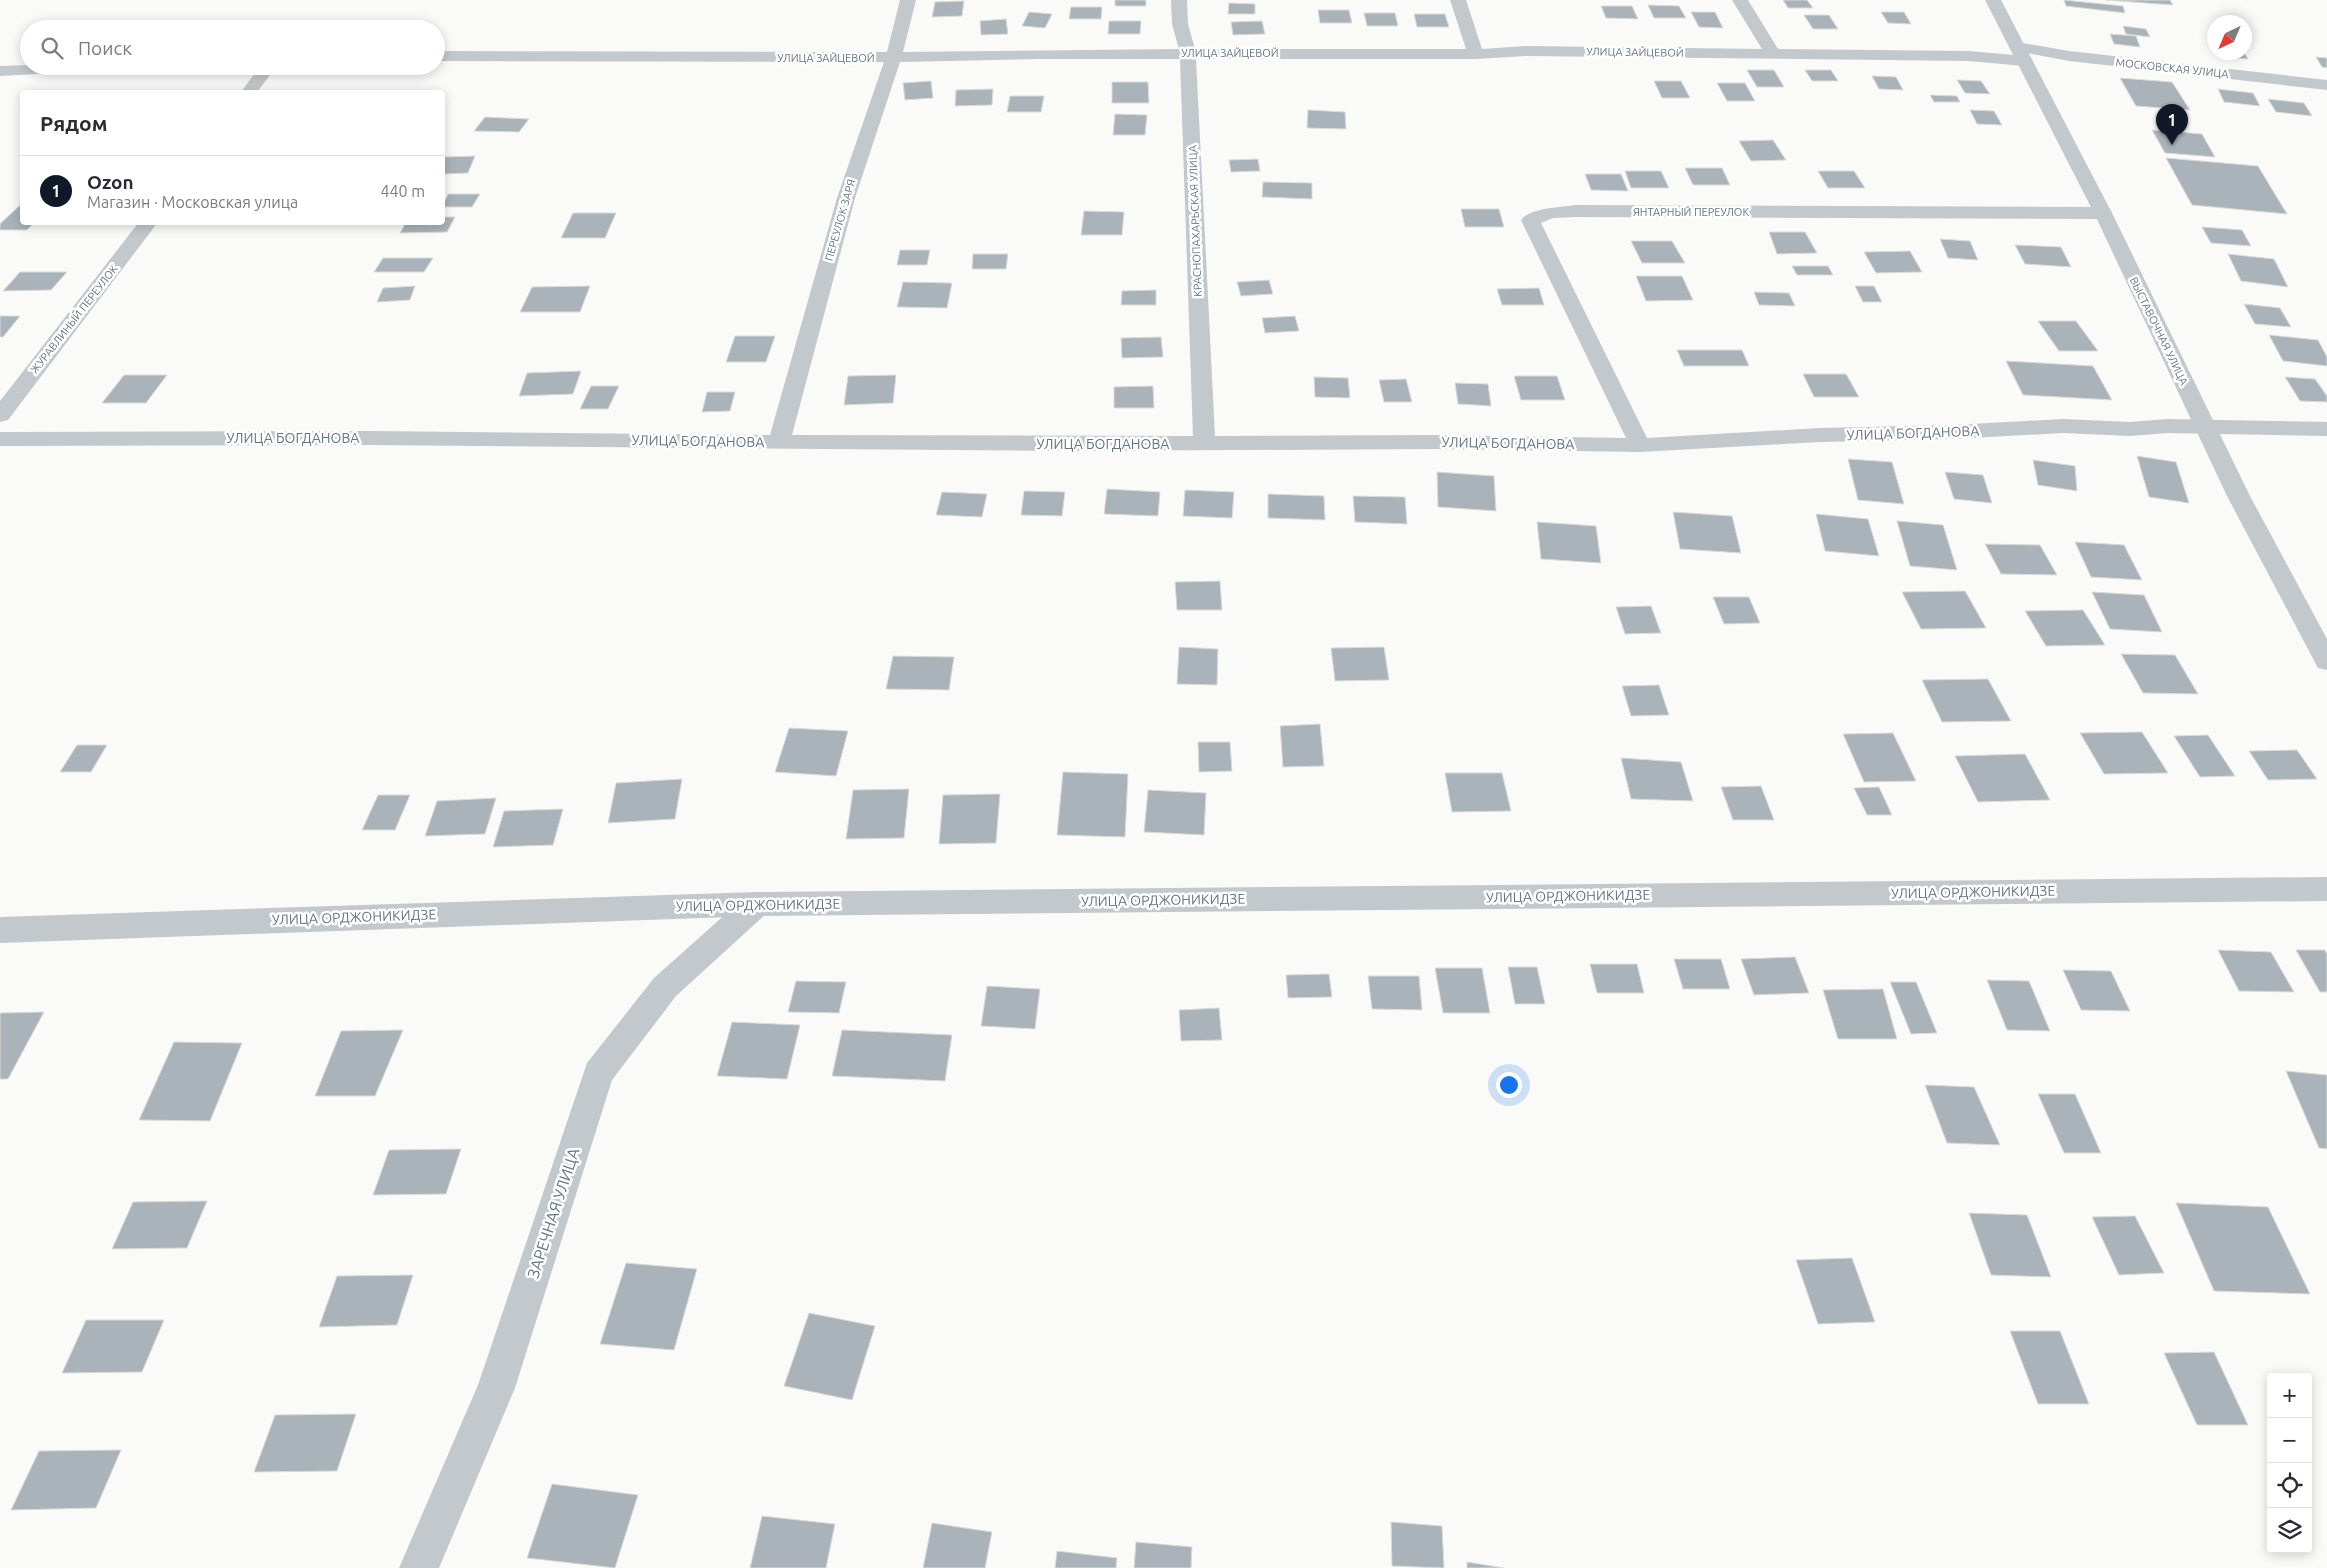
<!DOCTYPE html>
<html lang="ru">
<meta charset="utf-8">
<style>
body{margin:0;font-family:Ubuntu,sans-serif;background:#f7f7f7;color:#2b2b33}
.controls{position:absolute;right:15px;bottom:15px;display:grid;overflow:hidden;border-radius:5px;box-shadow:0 2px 12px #0003}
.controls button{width:45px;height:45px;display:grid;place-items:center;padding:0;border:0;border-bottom:1px solid #e1e1e2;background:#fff;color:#2b2b33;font:25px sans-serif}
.compass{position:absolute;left:2207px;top:15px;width:45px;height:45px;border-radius:50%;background:#fff;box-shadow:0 2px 12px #0003;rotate:224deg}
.you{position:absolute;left:1508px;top:1084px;width:18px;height:18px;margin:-12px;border:4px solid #fff;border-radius:50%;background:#1a73e8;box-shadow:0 0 0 8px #1a73e833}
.badge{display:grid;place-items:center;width:32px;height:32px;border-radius:50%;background:#111827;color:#fff;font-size:16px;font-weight:700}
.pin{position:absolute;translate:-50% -41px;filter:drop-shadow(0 1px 2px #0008)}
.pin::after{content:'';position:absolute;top:26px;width:18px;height:15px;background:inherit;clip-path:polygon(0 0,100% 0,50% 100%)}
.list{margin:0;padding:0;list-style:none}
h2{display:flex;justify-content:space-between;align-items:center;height:65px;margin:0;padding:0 20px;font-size:21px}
h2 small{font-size:16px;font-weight:400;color:#7c7c81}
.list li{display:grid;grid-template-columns:32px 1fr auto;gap:15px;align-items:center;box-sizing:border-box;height:70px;padding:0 20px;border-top:1px solid #e1e1e2}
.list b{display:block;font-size:19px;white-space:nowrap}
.list p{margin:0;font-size:16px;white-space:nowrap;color:#7c7c81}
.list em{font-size:16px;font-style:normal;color:#7c7c81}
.icon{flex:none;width:28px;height:28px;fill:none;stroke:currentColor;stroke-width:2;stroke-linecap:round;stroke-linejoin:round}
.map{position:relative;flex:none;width:2327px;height:1568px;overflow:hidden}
.search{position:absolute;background:#fff;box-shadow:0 2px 12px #0003;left:20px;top:20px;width:425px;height:55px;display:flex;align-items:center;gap:12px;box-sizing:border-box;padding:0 18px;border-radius:28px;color:#7c7c81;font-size:19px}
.panel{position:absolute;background:#fff;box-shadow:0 2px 12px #0003;left:20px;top:90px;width:425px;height:135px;border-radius:5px}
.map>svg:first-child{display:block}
</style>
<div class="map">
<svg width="2327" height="1568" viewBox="0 0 2327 1568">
<rect width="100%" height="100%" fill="#fafaf8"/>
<!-- building -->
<path fill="#aab3b9" stroke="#dcdcda" d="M1115,0H1146V6H1115Z
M1783,0H1807L1813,8H1788Z
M2064,0L2123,6L2125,13L2066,6Z
M2105,0H2170L2173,5Z
M964,1L962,16L932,17L935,2Z
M1229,3L1255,4V14H1228Z
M1648,5L1679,6L1686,18H1654Z
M1601,6H1632L1638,19L1606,18Z
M1071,7H1102L1101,19H1069Z
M1318,10H1349L1352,23H1320Z
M1029,12L1052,14L1045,28L1022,26Z
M1691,12H1715L1723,28L1699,27Z
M1881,12H1904L1911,24L1888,23Z
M1364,13H1395L1398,26H1367Z
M1414,14H1445L1449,27H1417Z
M1804,15H1829L1838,29H1813Z
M1006,19L1008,34L981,35L980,21Z
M1109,21H1141L1140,34H1108Z
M1262,21L1265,34L1233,35L1231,22Z
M2123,26L2146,29L2150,37L2126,34Z
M2110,34L2136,36L2140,47L2114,44Z
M2219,52H2244L2248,59L2221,57Z
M2316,57L2327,58V68L2322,67Z
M1747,70H1774L1784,87H1757Z
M1805,70H1831L1838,81H1812Z
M1872,76L1896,77L1903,90L1879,89Z
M2120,78L2172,82L2190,110L2136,106Z
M1957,80L1981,81L1990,94L1965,93Z
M931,81L933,98L905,100L903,83Z
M1654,81H1681L1690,98H1662Z
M1112,82H1148L1149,103H1112Z
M1717,83H1745L1755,101H1727Z
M993,89L992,105L955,106L956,90Z
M2218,89L2253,93L2260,106L2224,102Z
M1930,95L1957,96L1960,102H1934Z
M1010,96H1044L1041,112H1007Z
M2268,99L2304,103L2312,116L2276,112Z
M1308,110L1345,112L1346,129L1307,128Z
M1970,110L1994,111L2002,125L1977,124Z
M1115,114L1147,115L1145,135H1113Z
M485,117L529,119L519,132L474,131Z
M2152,130L2202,134L2215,157L2165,153Z
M1773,140L1786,160L1751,161L1739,141Z
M475,156L468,173L442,174V157Z
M2166,158L2258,166L2287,214L2192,205Z
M1258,159L1260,171L1231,172L1229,160Z
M1685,168H1722L1730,185H1693Z
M1625,171H1661L1669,188H1631Z
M1818,171H1854L1865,188H1828Z
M1585,174H1621L1628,191L1591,190Z
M1263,182L1312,183V199L1262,197Z
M448,194H480L472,207H442Z
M19,206H22V222H35L27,230H0V224Z
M1461,209H1499L1504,227H1465Z
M1084,211L1124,212L1122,235H1081Z
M573,213H616L605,238H561Z
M442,217H455L447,232L400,233L406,222H442Z
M2202,227L2242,230L2251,246L2211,243Z
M1769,232H1805L1817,253L1777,254Z
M1940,239L1970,241L1978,260L1948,258Z
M1631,241H1672L1685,263H1642Z
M2015,245L2061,247L2071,267L2025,264Z
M900,250H930L927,265H897Z
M1910,251L1922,272L1876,273L1864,252Z
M973,254H1008L1006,269H972Z
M2228,254L2274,259L2288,287L2241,281Z
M383,258H433L424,272H374Z
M1792,266H1828L1833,275H1797Z
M20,272H67L51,290L3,291Z
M1636,276H1682L1693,300L1646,301Z
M1269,280L1273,294L1241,296L1237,282Z
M903,282L952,283L947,308L897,307Z
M415,286L410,300L377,302L383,288Z
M590,286L580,312H520L532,287Z
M1855,286H1874L1882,302H1863Z
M1539,288L1544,305H1502L1497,289Z
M1156,290V305H1121L1122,291Z
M1754,292L1789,293L1795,306L1759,305Z
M2244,304L2280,308L2291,327L2255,324Z
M0,316H20L3,337H0Z
M1295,316L1299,331L1265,333L1262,318Z
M2038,321H2076L2098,351H2059Z
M2269,335L2318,340L2327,357V366L2283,361Z
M735,336H775L766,362H726Z
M1161,337L1163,357L1122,358L1121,338Z
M1677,350H1742L1749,366H1684Z
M2006,361L2093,366L2112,400L2023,395Z
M581,371L573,394L519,396L527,373Z
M1803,374H1846L1859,397H1814Z
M124,375H167L146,403H102Z
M896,375L893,403L844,405L848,376Z
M1514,376H1557L1565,400H1521Z
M1314,377L1348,378L1350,398L1315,397Z
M2285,377L2315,379L2327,396V402L2300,401Z
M1406,379L1412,402H1384L1379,380Z
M1455,383L1488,384L1491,406L1458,404Z
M591,386H619L608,409H580Z
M1153,386L1154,408H1114V387Z
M707,392H735L730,411L702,412Z
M2137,456L2176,462L2189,503L2149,497Z
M1848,459L1892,462L1904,504L1858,500Z
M2033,460L2075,466L2077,491L2038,485Z
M1437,472L1494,476L1496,511L1438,507Z
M1945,472L1983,475L1992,503L1954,499Z
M1107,489L1160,492L1158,516L1104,514Z
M1185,490L1234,492L1232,518L1183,516Z
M1024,491L1065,492L1062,516L1021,515Z
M942,492L987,494L982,517L936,515Z
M1268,494L1324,496L1325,520L1268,518Z
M1353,496L1405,497L1407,524L1355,522Z
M1673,512L1732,516L1741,553L1680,549Z
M1816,514L1868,519L1879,556L1825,551Z
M1897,521L1943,525L1957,570L1910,566Z
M1537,522L1596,526L1601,563L1541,559Z
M2075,542L2124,545L2142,580L2091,577Z
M1985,544L2040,545L2057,575L2001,574Z
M1220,581L1222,610H1177L1175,582Z
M1965,591L1986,628L1921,629L1902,592Z
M2092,592L2144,595L2162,632L2110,629Z
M1713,597H1749L1760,623L1724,624Z
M1651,606L1661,633L1625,634L1616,607Z
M2083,610L2105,645L2046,646L2025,611Z
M1179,647L1218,649L1217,685L1177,684Z
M1384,647L1389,680L1335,681L1331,648Z
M2121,654L2175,655L2198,694L2143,693Z
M893,656L954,657L949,690L886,689Z
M1988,679L2011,721L1942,722L1922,680Z
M1659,685L1669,715L1631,716L1622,686Z
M1320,724L1324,766L1283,767L1280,726Z
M789,728L848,731L836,776L775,772Z
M2142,732L2168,773L2104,774L2080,733Z
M1893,733L1916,781L1864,782L1843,734Z
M2208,735L2235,776L2200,777L2174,736Z
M1198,742H1230L1232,771L1199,772Z
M77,745H107L91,772H60Z
M2297,750L2317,779L2268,780L2249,751Z
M2025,754L2050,800L1978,802L1955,756Z
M1621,758L1681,762L1693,801L1631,799Z
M1063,772L1128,774L1125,837L1057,835Z
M1445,773H1502L1511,811L1452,812Z
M682,779L675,819L608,823L616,783Z
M1761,786L1774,820H1733L1721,787Z
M1879,787L1892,815H1867L1854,788Z
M909,789L904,838L846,839L853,790Z
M1148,790L1206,793L1204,835L1144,832Z
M1000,794L996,843L939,844L943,795Z
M378,795H410L395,830H362Z
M496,798L485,834L425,836L437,801Z
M563,809L553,845L493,847L504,811Z
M2218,950L2271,952L2294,992L2239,991Z
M2296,950H2325L2327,954V992H2320Z
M1795,957L1809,993L1754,995L1741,959Z
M1674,959H1721L1730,989H1683Z
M1590,964H1637L1644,993H1597Z
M1508,967H1537L1545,1004H1515Z
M1435,968H1482L1490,1013H1443Z
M2063,970L2111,971L2130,1011L2081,1010Z
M1329,974L1332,997L1288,998L1286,975Z
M1368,976H1419L1422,1010L1372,1009Z
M1987,980L2029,981L2050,1031L2007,1030Z
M796,981L846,982L839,1013L788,1012Z
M1890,982H1916L1937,1033L1911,1034Z
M987,986L1040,989L1035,1029L981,1026Z
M1883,989L1897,1039H1838L1823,990Z
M1219,1008L1222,1040L1181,1041L1179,1010Z
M44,1012L8,1079H0V1013Z
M732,1022L800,1025L787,1079L717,1076Z
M403,1030L375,1096H315L341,1031Z
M842,1030L952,1035L945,1081L832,1076Z
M174,1042L242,1043L210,1121L139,1120Z
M2286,1071L2327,1075V1149L2319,1148Z
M1925,1085L1974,1087L2000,1145L1947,1143Z
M2038,1094H2075L2101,1153H2064Z
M461,1149L446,1194L373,1195L389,1150Z
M207,1201L187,1248L112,1249L133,1202Z
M2176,1203L2268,1207L2310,1294L2214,1291Z
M1969,1213L2027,1215L2051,1277L1991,1275Z
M2135,1216L2164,1273L2119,1275L2092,1217Z
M1852,1258L1875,1322L1818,1324L1796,1260Z
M626,1263L697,1269L674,1350L600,1344Z
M413,1275L397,1325L319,1327L337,1276Z
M809,1313L875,1326L852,1400L784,1386Z
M86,1320H164L142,1372L62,1373Z
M2010,1331H2060L2089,1404H2038Z
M2214,1352L2248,1425H2197L2164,1353Z
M356,1414L337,1471L254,1472L275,1415Z
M121,1450L96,1508L11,1510L39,1451Z
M552,1484L638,1495L615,1568L527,1558Z
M762,1516L835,1524L826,1568H750Z
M1391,1522L1442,1526L1444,1568L1392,1566Z
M932,1523L992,1532L985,1568H923Z
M1136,1542L1192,1547L1191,1568H1134Z
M1057,1551L1117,1558L1116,1568H1055Z
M1467,1562L1504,1568H1467Z"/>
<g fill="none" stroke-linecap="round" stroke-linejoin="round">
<!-- minor -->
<path fill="#c3c8cc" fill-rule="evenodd" d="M900,0H916L903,52L1179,49L1172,24L1171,0H1187L1188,24L1195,49H1466L1450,0H1466L1482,49L1525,46L1762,49L1732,0H1748L1778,49L1969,51L2024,56L2030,58L2032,61L2030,64L2024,66L1969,61L1525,56L1476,59H1196L1215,436L1434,435L1626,438L1521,220C1529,208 1562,207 1576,205L2103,207L2110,209L2112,213L2110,217L2103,219L1576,217L1553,218L1541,223L1647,438L1820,428L1952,425L2063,419L2130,422L2167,419L2327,422V436L2167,433L2130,436L2063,433L1952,439L1820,442L1640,452L1434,449L1062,451L369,445L0,446V432L369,431L770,435L837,198L884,62L436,61V51L887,52ZM1039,59H1180L1193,436L792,435L855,198L900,62Z
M2017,42L2069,51L2327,80V90L2069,61L2011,50L2009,47L2011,44Z
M29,65V66H100L98,69L92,71L0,76V66Z
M260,66H277L257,92H241Z
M139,222H158L8,420L0,422V401Z
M757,892L767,895L772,904L767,913L676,996L612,1080L515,1388L439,1568H399L478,1385L587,1063L654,978L747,895Z"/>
<!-- tertiary -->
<path fill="#c3c8cc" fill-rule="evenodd" d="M1985,0H2001L2113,215L2250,496L2327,639V670L2318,668L2227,496L2095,215Z
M2327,877V901L757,916L0,943V917L757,892Z"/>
</g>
<g text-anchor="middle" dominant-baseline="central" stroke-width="5" stroke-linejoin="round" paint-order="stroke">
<!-- far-street labels -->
<g font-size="11" fill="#657683" stroke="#fff">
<text transform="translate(1635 52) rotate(1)">УЛИЦА ЗАЙЦЕВОЙ</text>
<text x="1230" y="53">УЛИЦА ЗАЙЦЕВОЙ</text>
<text x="826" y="58">УЛИЦА ЗАЙЦЕВОЙ</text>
<text transform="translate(2172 68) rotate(6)">МОСКОВСКАЯ УЛИЦА</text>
<text x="1691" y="212">ЯНТАРНЫЙ ПЕРЕУЛОК</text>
<text transform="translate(840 220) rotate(-74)">ПЕРЕУЛОК ЗАРЯ</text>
<text transform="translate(1195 221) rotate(-92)">КРАСНОПАХАРЬСКАЯ УЛИЦА</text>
<text transform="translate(74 319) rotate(-52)">ЖУРАВЛИНЫЙ ПЕРЕУЛОК</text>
<text transform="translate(2159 331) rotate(64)">ВЫСТАВОЧНАЯ УЛИЦА</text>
</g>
<!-- street labels -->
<g font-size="14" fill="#657683" stroke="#fff">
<text transform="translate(1913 433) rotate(-2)">УЛИЦА БОГДАНОВА</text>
<text x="293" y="438">УЛИЦА БОГДАНОВА</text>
<text transform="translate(698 441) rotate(1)">УЛИЦА БОГДАНОВА</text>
<text transform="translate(1508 443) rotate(1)">УЛИЦА БОГДАНОВА</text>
<text x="1103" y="444">УЛИЦА БОГДАНОВА</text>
<text transform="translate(1973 892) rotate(-1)">УЛИЦА ОРДЖОНИКИДЗЕ</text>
<text transform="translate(1568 896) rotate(-1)">УЛИЦА ОРДЖОНИКИДЗЕ</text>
<text transform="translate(1163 900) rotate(-1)">УЛИЦА ОРДЖОНИКИДЗЕ</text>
<text transform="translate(758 905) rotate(-1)">УЛИЦА ОРДЖОНИКИДЗЕ</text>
<text transform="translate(354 917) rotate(-2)">УЛИЦА ОРДЖОНИКИДЗЕ</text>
</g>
<!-- near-street labels -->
<g font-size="16" fill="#657683" stroke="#fff">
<text transform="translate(553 1213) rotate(-72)">ЗАРЕЧНАЯ УЛИЦА</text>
</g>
</g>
</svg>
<div class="controls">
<button>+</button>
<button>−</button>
<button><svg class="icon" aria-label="locate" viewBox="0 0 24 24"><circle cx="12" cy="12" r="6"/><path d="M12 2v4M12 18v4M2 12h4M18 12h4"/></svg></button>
<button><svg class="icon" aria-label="layers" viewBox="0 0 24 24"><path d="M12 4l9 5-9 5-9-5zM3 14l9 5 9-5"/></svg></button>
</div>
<svg class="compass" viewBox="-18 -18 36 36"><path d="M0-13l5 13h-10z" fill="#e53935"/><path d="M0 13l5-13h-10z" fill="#7c7c81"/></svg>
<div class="you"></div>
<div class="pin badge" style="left:2172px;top:145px">1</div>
<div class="search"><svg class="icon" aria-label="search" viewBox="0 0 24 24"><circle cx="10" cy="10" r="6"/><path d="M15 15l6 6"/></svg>Поиск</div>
<section class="panel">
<h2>Рядом<small></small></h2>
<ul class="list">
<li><span class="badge">1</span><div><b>Ozon</b><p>Магазин · Московская улица</p></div><em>440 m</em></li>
</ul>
</section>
</div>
